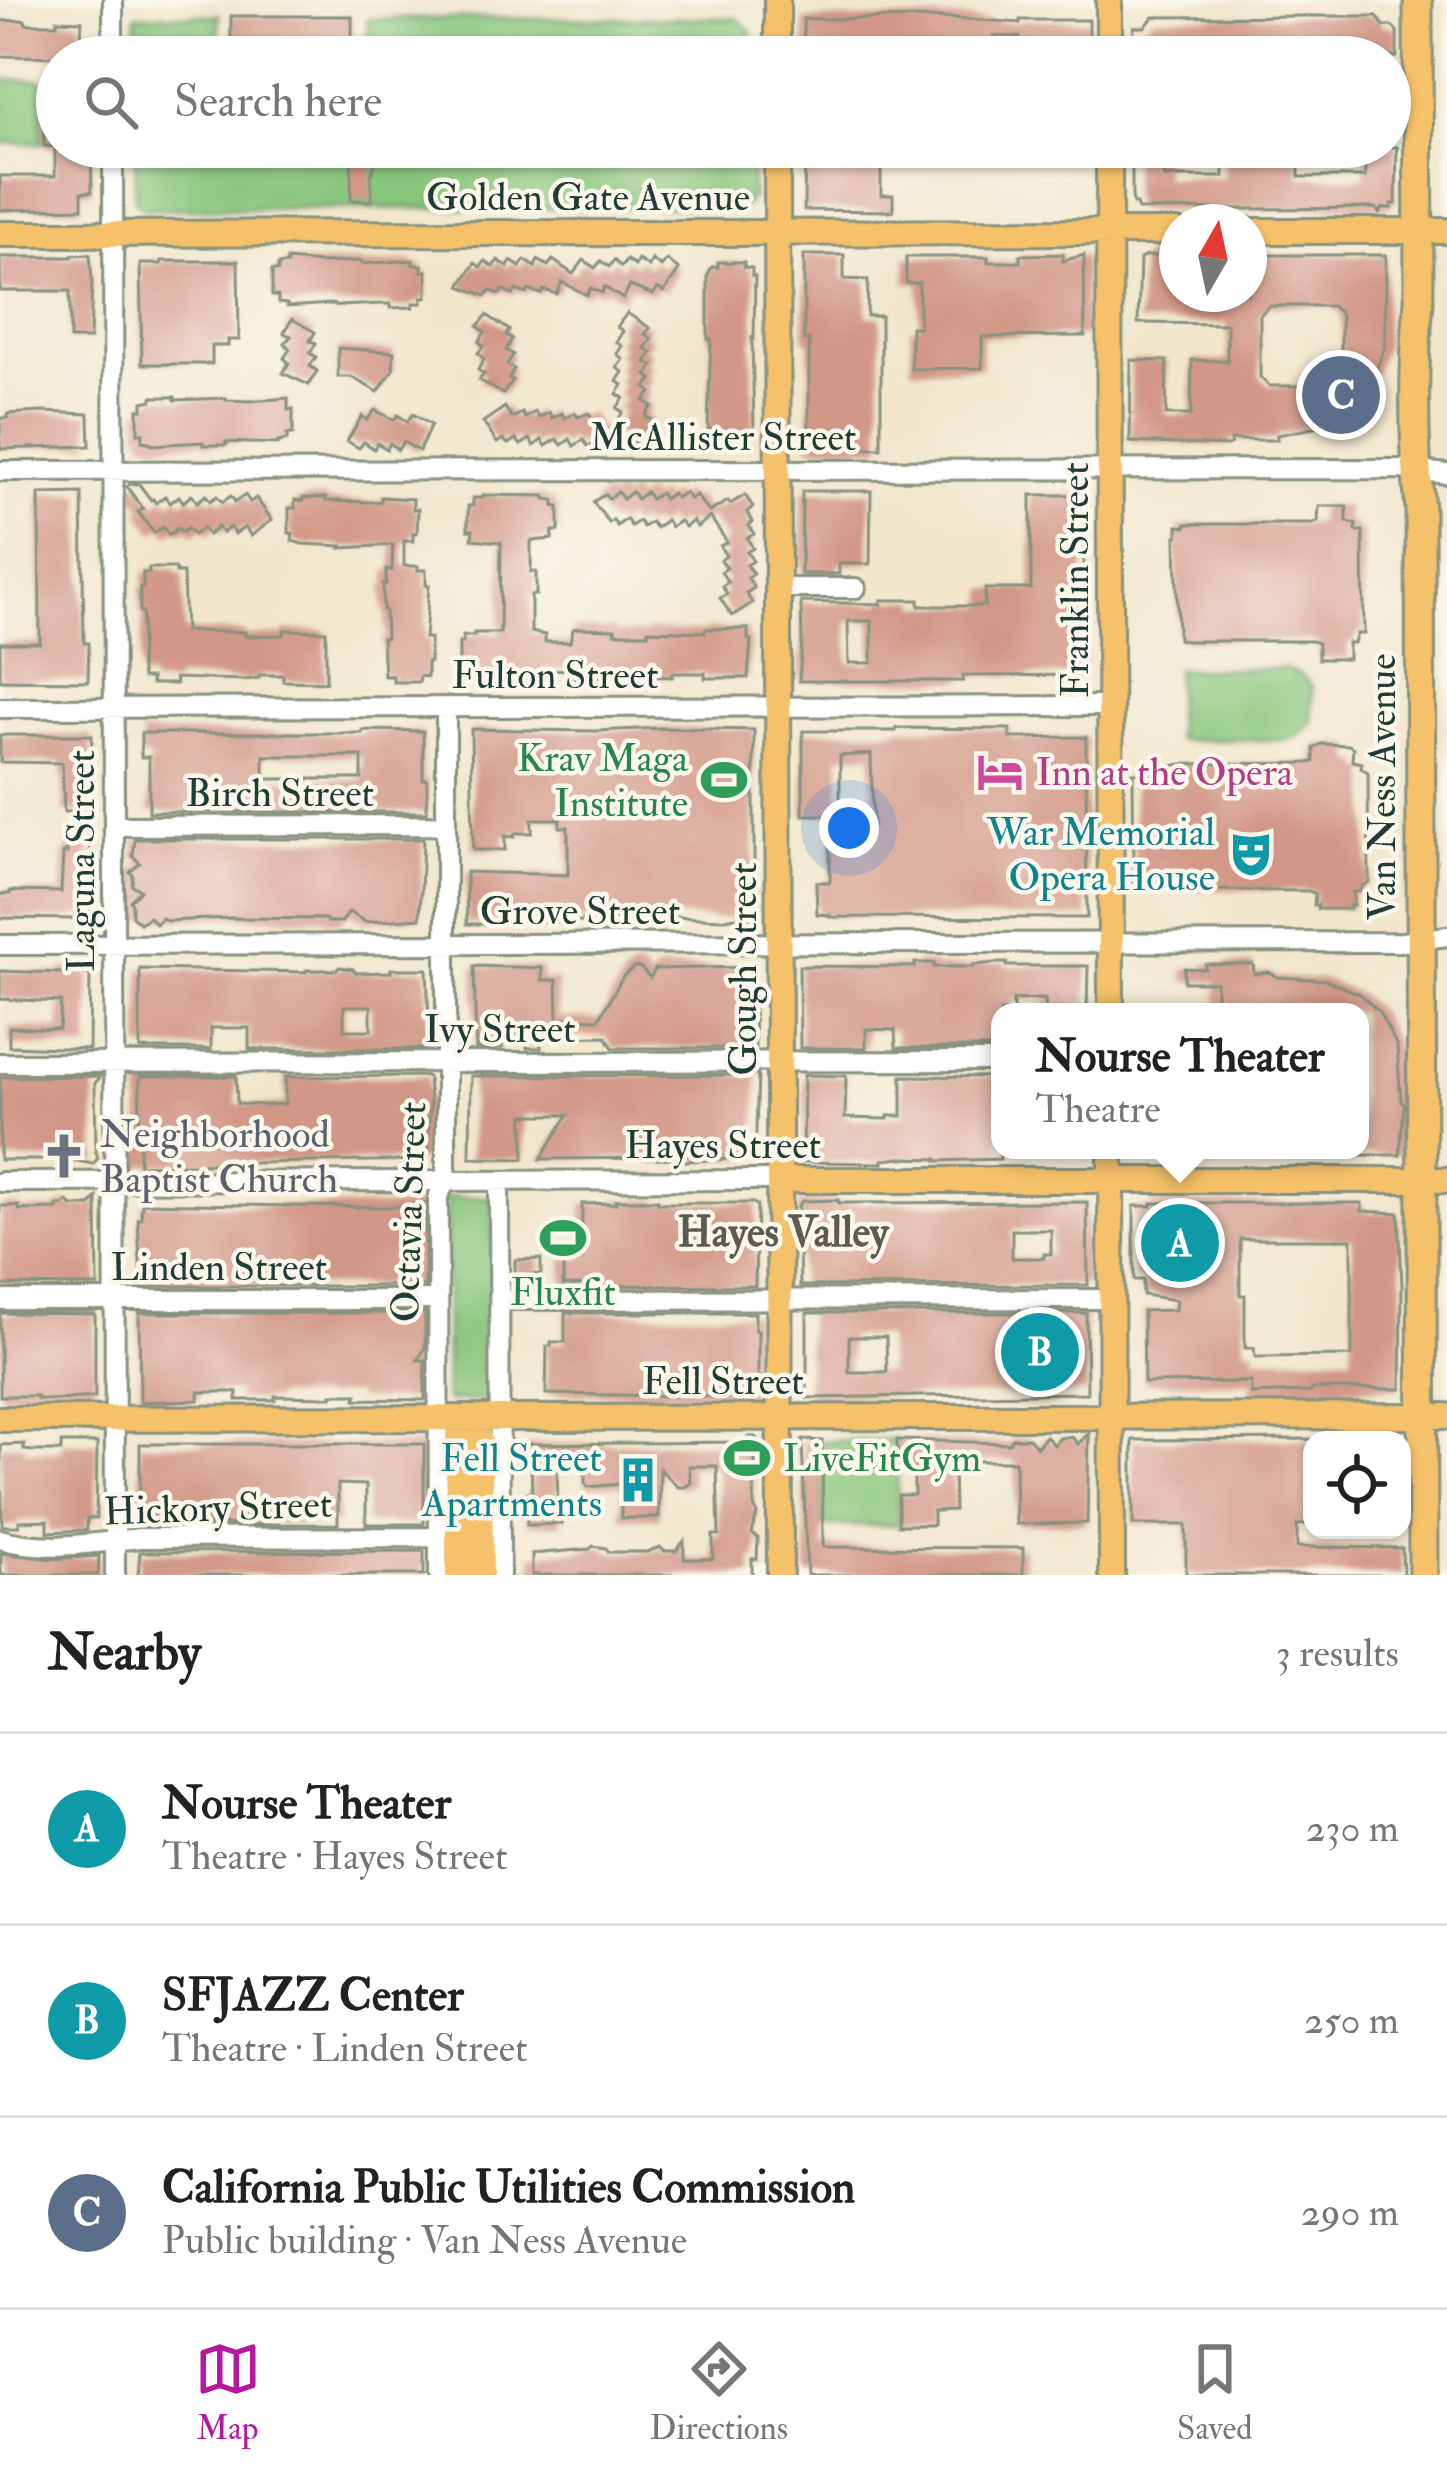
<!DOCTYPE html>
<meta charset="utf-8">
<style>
body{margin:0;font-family:"IM FELL Double Pica",serif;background:#f2f2f2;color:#222}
.controls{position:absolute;right:36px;bottom:36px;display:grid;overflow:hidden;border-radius:24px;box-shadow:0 3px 9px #0004}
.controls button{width:108px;height:108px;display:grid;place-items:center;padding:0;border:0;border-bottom:3px solid #e0e0e0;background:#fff;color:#222;font:60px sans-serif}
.compass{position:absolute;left:1159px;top:204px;width:108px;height:108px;border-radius:50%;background:#fff;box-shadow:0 3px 9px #0004;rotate:9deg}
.you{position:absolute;left:849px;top:828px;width:42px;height:42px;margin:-30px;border:9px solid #fff;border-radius:50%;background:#1a73e8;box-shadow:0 0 0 18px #1a73e833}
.badge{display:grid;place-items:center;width:78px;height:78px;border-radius:50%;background:#b5179e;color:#fff;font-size:39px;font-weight:700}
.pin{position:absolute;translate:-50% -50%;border:6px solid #fff;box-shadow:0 3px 12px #0006}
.popup{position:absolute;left:991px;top:1003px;width:378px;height:156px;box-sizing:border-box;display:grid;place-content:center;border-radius:24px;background:#fff;filter:drop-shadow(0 3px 9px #0005);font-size:39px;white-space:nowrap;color:#767676}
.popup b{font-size:45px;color:#222}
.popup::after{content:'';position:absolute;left:50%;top:100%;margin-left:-24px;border:24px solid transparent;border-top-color:#fff}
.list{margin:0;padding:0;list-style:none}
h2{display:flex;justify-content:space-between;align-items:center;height:156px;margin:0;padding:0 48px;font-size:51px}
h2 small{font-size:39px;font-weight:400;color:#767676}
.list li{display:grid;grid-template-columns:78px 1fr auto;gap:36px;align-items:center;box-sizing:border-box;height:192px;padding:0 48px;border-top:3px solid #e0e0e0}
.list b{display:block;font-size:45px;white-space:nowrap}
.list p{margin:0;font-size:39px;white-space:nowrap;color:#767676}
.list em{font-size:39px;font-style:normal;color:#767676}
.icon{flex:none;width:66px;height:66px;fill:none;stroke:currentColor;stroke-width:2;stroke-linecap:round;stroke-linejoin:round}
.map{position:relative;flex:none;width:1447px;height:1575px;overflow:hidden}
.search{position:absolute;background:#fff;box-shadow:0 3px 9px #0004;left:36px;right:36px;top:36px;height:132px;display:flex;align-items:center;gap:30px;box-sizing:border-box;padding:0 42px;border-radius:66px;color:#767676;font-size:45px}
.sheet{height:732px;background:#fff}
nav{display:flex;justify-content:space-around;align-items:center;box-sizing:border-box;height:168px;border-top:3px solid #e0e0e0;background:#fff;font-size:33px;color:#767676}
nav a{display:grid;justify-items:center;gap:6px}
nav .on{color:#b5179e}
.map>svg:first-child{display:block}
</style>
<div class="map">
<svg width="1447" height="1575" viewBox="0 0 1447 1575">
<rect width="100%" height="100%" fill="#fbf7ec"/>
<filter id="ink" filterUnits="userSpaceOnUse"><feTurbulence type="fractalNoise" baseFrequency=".00833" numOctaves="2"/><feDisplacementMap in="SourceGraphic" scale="24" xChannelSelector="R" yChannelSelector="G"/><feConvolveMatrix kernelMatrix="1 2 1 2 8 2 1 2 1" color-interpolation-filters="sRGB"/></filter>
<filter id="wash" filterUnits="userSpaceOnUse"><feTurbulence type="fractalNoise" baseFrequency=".004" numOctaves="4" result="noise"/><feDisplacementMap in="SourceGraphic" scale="48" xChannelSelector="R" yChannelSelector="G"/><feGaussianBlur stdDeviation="2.7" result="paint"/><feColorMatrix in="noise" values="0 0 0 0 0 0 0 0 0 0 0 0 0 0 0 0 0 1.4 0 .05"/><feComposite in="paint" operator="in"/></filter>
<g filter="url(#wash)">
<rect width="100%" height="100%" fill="#f2e7cd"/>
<!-- green -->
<path fill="#88c57c" stroke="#548158" stroke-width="3" d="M136,15H219V57H136Z
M737,18L752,32V57H368V19Z
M0,80H42V143H0Z
M136,147H752V197L743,207L145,209L135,200Z
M1176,669H1285L1302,676L1312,687V723L1298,736L1286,740H1176Z
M446,1197H493V1401H446Z
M897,1440L898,1525L823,1526L822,1441Z"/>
<g id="blocks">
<!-- building -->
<path fill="#d29787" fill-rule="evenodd" d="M231,16H352V57H231Z
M1309,16H1377L1384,26H1392L1397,31V57H1322L1331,48H1259L1254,43L1249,48H1237L1232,43L1227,48H1198L1207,57H1132L1134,27H1145L1153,17Z
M954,18L1020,23V20H1089V57H1020V37L994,36L992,57H804L803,19Z
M25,20L26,24H57V20L82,21L81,35L91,37V57L1,56L0,21Z
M45,83H57V147L44,146Z
M55,147H91L92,192H82V208L0,210V176H55Z
M352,147H381L371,175L372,201L351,200Z
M805,147H881V195H893V211L804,210Z
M1132,147H1164V177H1224L1223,147H1299V177H1365V147H1397L1396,204H1392V208H1383L1379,213L1376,208L1138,210L1136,204H1133L1132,195Z
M90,254L92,281L90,339H70V291H0V257H72V255Z
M1063,254V261L1084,255L1085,336L982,337V368L911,369V327H919V283H906V257H988V262H1020V255Z
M804,255H844V279L868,280L867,316H881V448L809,447V340H804Z
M1249,255H1386L1385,347L1371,382L1352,405L1336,418L1313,428L1277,435V440H1231V444L1227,446L1130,442L1131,360L1167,361L1166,415H1191L1192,360L1227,361V324L1138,323L1140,259L1146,256H1177V294H1249ZM1269,306H1332L1341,315V378L1332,386H1269L1260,377V315Z
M287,260L320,263L361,261V264L413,260V265H422V271H427V297H422V303H413V307L390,308V304H383L338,306L331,304L287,307V304L278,303V296H272V271H278V265L287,264Z
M498,260L508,267L511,261L520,267L525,260L535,267L538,260L548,266L553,260L573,274L584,260L595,268L601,261L609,267L614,260L621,267L627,260L635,266L638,260L649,267L652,260L661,267L667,260L679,270L664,292L657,288L653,295L630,286L623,299L604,287L602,293L591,288L587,295L562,282L557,294L544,290L541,294L529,290L527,294L516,290L513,295L504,290L500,294L490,290L486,296L460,286L475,263L481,267L485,261L493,267Z
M161,261H238L239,340H228V346H212V364H142L140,264H161Z
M718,262H744V267L752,268V276H755L754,339L752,338L754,430L752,429L750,439H745V444L719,443L718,438L711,437V429H708L711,339H708V275L712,267H718Z
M627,313L650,328L645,334L652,339L645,348L652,353L646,362L653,366L647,375L652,379L646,388L651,392L644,401L652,406L645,416L652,420L646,429L652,433L642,447L611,430L623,412L617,408L624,398L617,394L623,385L617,381L623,372L617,368L623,359L617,354L622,346L616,342L623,331L617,327Z
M487,315L509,330L506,335L512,339L506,350L513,355L507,365L514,369L509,378L513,380L503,394L479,380L484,374L478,370L484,359L478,353L484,346L479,342L485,332L478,326Z
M292,319L315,332L310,341L316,343L310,353L316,357L310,366L317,371L309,385L283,373L289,363L284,358L290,349L285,343L291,336L284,333Z
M338,348L394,352L393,370L378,392L351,377H338Z
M152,397H175V400L226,398V400L249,401L288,398V410L293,409V434H287V440L278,442V444L226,442V445H203V442L152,445V443L142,441L143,433H138V409H143V402L152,400Z
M505,407L512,418L522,413L525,418L535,412L539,418L549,412L552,418L562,413L565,418L575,413L578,417L589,413L605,436L589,447L583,440L574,446L570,439L562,445L557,439L546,446L542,440L534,446L530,439L521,445L516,439L508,444L503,439L497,443L483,422Z
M375,410L394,420L398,415L407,422L413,414L431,425L419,451L403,442L398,450L390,443L387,449L377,443L374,449L364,442L359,448L347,441L362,416L367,420Z
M42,412L89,414L90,446L0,449V418H8V414Z
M130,484H139L151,500L153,499L156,503L165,496L170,503L179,496L183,502L192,495L197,502L206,495L210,501L217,496L222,502L231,496L235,502L245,495L250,502L256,498L272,520L251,536L245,527L235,534L230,527L222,533L218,527L208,535L203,528L194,535L188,528L182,532L178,528L169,535L163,527L154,533L138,512L143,509L127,487Z
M802,491H871L870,564H839V574H801Z
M618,492L623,499L632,492L637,499L646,492L651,499L660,493L664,499L672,493L676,498L685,492L690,499L696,495L709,512L728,501L730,504L745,495L753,507L747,512L753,522L748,525L754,534L747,538L753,548L747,552L753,561L747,565L753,574L748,578L754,588L746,593L752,603L732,616L720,598L727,594L722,586L728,582L721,572L727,568L721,560L726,556L720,546L727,542L710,517L697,527L693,521L685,527L680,521L671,527L666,520L656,528L651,522L643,527L639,521L631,526L626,519L617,526L613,520L609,523L593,502L605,494L609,499Z
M82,493L84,643H89L88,681L0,680V643H40L39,494Z
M483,495L545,496V499L554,500V506L559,507V531H553L552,539L531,541V572H536V595H531V632L545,635V642H570L573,629L578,628L615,629V633H648V630L705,632V629H748V640H751L748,678H705V673H672V677L615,674V677L578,678L572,677V670L545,669V677L536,679L473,680V677H463V668H459V643H463V636H474V633H500L501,542L472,539L473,530H468V506H473V498H482Z
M1031,495H1084V675L963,676V681H799L802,642L801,602L881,604V600H919V606H985V589H1031ZM848,621H872V663H849Z
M381,497L413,499V509H418L417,533H413V541H404V566H418V570H426V585H429L425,638H430V662H427V677L420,676L419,682H393V676H384L382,638H386L385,610H383V584H386V570H392L393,545L341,548L342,546L302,544L292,541L293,533H289V508H295V500L303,501V498H326V501L372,502L381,501Z
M1319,506H1347V522L1356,524V531H1363L1364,634H1357L1354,643H1348V659H1318V643L1312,641H1186L1178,639L1176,536H1178V526L1186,527V524H1312L1318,522Z
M149,568H175L176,573H183L185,631L245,632V636L284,635V630L326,631V682L283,681V675H259V678L245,680L175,678L176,684H151V678H142L140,663L143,612H140V587H143V573H149Z
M661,728L754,730V920L736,917L725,919L675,917V920L583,919V922H562L489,920V924H467L466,872L568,875V827H560V819H532V833H515L514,837L505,836V850H473L471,729L595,731Z
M896,728L1010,729V738L1086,737L1087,918L830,917V915L817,914L816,882H830V826H873L871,754L840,756V815H803V731H896Z
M362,730L423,731V779H427V812H149V757H141V733H362ZM264,756H362V779H264Z
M0,735H92L89,812H64L62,763L0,762Z
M1321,744L1349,745L1353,748L1352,761L1362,763L1361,768L1368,772L1369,882L1362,886L1359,892H1353V905H1350V909H1317L1318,905H1314L1315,893L1308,891L1180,890L1173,889V883L1134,882L1133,773H1173V766L1181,764L1308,763L1314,762V748Z
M75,838L90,839L89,915H75V919L0,918V894H10V891L61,892L63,853H67V843H74Z
M135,839H423L420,918L365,922L349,912L342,922H328L325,919L231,918L167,921L162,918L156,924L149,917L140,923L132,916V904L130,901L140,890L132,885L133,875L130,872L140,863L133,856Z
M915,963H934V967H973V965L996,963H1007V966H1088L1087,1012H1046L1045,999L1013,1000V1012H1000V1048H896L895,1030L866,1029V1048H800L799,966L915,967Z
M1205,964H1253L1254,974L1269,972L1277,977L1326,980L1360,994L1379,1012L1397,1046L1401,1101L1404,1103L1400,1155H1360V1012H1216V982H1184V968L1205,969Z
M474,966L542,968V980H557L558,1018L599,1019L623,976L634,967L641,968L650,978L655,969L753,967L755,1048H613L606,1036L541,1037V1048H527V1035H502V1048L476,1049Z
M339,967L353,969L356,973L391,972V969H427L430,1049H249V1028H211V1049H140V969L306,972V970H337ZM344,1006H371V1030H344Z
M63,968L78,969V973L90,974L89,1049L9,1046V1027L59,1029L61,1002L0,999V971L63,973Z
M758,1075L755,1158L685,1161L670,1158L541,1159L568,1115H524V1159L470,1158L471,1076Z
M804,1075L846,1076L845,1118L888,1119V1116H902V1076L1000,1077V1159L937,1161V1159L901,1158L883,1160V1163L803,1162Z
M101,1076L95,1083L96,1152L98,1158L93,1164L72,1160H0V1077Z
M140,1076H236L237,1104L264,1105L285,1104V1077L425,1076L428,1077L430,1102L428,1160L139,1165Z
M97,1198L98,1286L0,1285V1206H19V1210L57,1209V1205H63L67,1201L72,1206H90Z
M616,1200H658V1203H753L757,1205L755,1286L563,1285V1258L582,1259V1204L616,1203Z
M838,1200L839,1203L1087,1202L1088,1285L800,1286L798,1206L802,1201ZM1012,1230H1051V1254H1044V1258H1012Z
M142,1203L294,1206L388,1207L425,1204V1286H141L138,1219H141Z
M1152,1203H1362V1211L1399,1213L1402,1286L1401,1389H1311V1392L1251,1394V1382L1144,1383L1143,1311L1175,1310L1176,1300L1143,1295V1280H1134V1206H1152ZM1240,1239H1352V1356L1255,1357L1254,1348H1245V1295H1240Z
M541,1259V1274L527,1275V1283H515V1260Z
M0,1313L95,1314V1397L56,1400L37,1399V1396H0Z
M139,1313H425V1348L418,1360H425V1400L356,1399L357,1394H332V1397L275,1396V1400H237V1392H199V1400L140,1402Z
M565,1313H755V1330H758V1397L546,1394L547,1346H551V1342H565Z
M807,1313H1086L1087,1393L807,1398ZM849,1337H886L887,1372H849Z
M1089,1433L1087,1523L1016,1524L1015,1461H953L954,1510L933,1511V1525H898V1495H914V1469H897V1440L1009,1443L1012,1438H1029L1037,1447L1046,1436L1054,1445L1060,1438L1072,1437L1078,1444Z
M748,1437H755L759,1441L755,1451L754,1506L757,1514L752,1534L758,1538L757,1559H752V1575H532V1554L590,1549L593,1546L606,1548L609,1552H647L660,1547L664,1551H676L684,1541V1559H713V1535H719L717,1466H689L691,1483L685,1487H678L660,1469L659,1518H621V1484L588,1487L585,1483V1466L557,1467L558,1507H561L562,1524L527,1525L526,1493H532L531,1460H526V1444L743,1442Z
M1312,1439V1524L1297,1525V1547L1402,1548L1403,1575H1186V1525H1133V1440Z
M802,1440L822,1441L823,1547L1023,1548V1575H807Z
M61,1443H97L96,1518H87V1530L48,1532V1520L19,1521V1526H2L1,1445L24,1444V1450L33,1451H61Z
M140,1444H424V1524H366V1485L338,1484V1524L140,1525Z
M424,1551V1575H138L140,1552Z
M1,1553L52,1559L99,1556L98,1575H1Z"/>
</g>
</g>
<g filter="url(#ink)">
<use href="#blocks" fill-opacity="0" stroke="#889280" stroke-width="3"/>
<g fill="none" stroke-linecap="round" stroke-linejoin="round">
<!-- minor casing -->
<g stroke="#889280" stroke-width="24">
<path id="minor" d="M113,0V57
M113,147L115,1575
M0,471L1402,469L1447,474
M778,588H856
M0,708L1111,706
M114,826L446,825
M0,945L1403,942L1447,936
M0,1063L1000,1061
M499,1181L500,1575
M0,1182L779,1180
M0,1300H438
M500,1300L1111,1299
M0,1539C45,1552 94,1543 139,1538L438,1537
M439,1575L438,1197L446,1181V708"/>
</g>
<!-- major casing -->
<g stroke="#889280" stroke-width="30">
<path id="major" d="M1109,0V57
M777,57V0
M777,147L780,1575
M1109,147L1111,1012
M1249,231H1447
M0,234L1177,232
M1111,1150L1112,1575
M779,1180H1447
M469,1418L475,1425L480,1440L481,1575
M0,1419L1447,1416
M458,1575V1440L459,1431L469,1418"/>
</g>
<!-- highway casing -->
<g stroke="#889280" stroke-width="33">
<path id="highway" d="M1418,0L1419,301C1413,370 1413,440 1420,509L1423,1575"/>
</g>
<!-- minor -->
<use href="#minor" stroke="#fff" stroke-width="18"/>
<!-- major -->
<use href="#major" stroke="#f5c16b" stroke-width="24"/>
<!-- highway -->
<use href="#highway" stroke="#f5c16b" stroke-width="27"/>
</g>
</g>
<!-- icons -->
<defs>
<g id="hotel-bare" transform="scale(3.6)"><path d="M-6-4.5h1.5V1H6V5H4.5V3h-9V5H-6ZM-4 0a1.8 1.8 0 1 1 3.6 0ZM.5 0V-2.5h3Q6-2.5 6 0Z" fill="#d1479c" stroke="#fbf7ec" stroke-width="2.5" paint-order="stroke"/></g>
<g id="stadium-bare" transform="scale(3.6)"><path d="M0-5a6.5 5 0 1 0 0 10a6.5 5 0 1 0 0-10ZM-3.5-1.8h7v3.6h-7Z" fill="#2e9e5b" stroke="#fbf7ec" stroke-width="2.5" paint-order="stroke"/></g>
<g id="theatre-bare" transform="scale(3.6)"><path d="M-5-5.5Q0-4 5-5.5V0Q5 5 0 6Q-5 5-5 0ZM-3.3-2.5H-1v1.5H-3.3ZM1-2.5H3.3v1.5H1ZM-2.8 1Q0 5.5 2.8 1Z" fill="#0f9aa8" stroke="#fbf7ec" stroke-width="2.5" paint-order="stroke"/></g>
<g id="church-bare" transform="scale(3.6)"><path d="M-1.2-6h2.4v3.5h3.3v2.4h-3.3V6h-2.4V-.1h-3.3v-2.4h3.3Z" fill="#6b7280" stroke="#fbf7ec" stroke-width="2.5" paint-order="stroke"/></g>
<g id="building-bare" transform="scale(3.6)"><path d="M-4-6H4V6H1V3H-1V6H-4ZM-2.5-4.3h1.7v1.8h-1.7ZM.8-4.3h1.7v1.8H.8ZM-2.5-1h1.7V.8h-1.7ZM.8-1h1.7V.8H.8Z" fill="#0f9aa8" stroke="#fbf7ec" stroke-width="2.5" paint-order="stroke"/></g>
</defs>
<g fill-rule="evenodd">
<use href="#hotel-bare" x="1000" y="772"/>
<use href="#stadium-bare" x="724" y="780"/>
<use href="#theatre-bare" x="1251" y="854"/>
<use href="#church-bare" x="64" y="1156"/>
<use href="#stadium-bare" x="563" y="1238"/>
<use href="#stadium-bare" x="747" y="1458"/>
<use href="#building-bare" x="638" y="1480"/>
</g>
<g text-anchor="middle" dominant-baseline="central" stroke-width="9" stroke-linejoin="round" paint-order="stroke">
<!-- street labels -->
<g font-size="39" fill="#1f3d34" stroke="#fbf7ec">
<text x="588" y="197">Golden Gate Avenue</text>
<text x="723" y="437">McAllister Street</text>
<text transform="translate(1075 580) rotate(-90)">Franklin Street</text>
<text x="555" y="675">Fulton Street</text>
<text transform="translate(1382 787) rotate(-90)">Van Ness Avenue</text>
<text x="280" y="793">Birch Street</text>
<text transform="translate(81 861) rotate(-90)">Laguna Street</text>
<text x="580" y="911">Grove Street</text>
<text transform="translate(743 969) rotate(-90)">Gough Street</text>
<text x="500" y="1029">Ivy Street</text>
<text x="723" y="1145">Hayes Street</text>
<text transform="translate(409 1212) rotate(-88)">Octavia Street</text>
<text x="219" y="1267">Linden Street</text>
<text x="723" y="1381">Fell Street</text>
<text transform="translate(218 1508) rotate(-2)">Hickory Street</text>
</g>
<!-- leisure labels -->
<g font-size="39" fill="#27864d" stroke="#fbf7ec" text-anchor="end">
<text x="688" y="758">Krav Maga<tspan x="688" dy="45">Institute</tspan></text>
<text x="563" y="1292" text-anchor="middle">Fluxfit</text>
<text x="783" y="1458" text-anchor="start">LiveFitGym</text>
</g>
<!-- hotel labels -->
<g font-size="39" fill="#b23c85" stroke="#fbf7ec" text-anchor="start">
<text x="1036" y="772">Inn at the Opera</text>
</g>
<!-- culture labels -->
<g font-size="39" fill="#0d838f" stroke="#fbf7ec" text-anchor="end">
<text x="1215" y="832">War Memorial<tspan x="1215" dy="45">Opera House</tspan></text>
<text x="602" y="1458">Fell Street<tspan x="602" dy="45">Apartments</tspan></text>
</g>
<!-- worship labels -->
<g font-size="39" fill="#5b616d" stroke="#fbf7ec" text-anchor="start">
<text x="100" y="1134">Neighborhood<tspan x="100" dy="45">Baptist Church</tspan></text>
</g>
<!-- neighbourhood labels -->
<g font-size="42" font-weight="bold" fill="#5e5c51" stroke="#fbf7ec">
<text x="783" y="1233">Hayes Valley</text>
</g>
</g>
</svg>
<div class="controls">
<button><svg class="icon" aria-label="locate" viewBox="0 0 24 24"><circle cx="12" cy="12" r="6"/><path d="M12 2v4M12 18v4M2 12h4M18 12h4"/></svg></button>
</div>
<svg class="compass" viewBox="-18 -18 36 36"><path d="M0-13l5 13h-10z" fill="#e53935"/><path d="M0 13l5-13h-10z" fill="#767676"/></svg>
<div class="you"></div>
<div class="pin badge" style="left:1180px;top:1243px;background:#0f9aa8">A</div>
<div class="popup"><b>Nourse Theater</b>Theatre</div>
<div class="pin badge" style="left:1040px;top:1352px;background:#0f9aa8">B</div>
<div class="pin badge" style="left:1341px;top:395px;background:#5c6f8a">C</div>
<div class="search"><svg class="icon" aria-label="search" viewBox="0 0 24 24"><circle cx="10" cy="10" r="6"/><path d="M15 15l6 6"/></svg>Search here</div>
</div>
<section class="sheet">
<h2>Nearby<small>3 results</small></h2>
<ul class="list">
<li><span class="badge" style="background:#0f9aa8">A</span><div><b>Nourse Theater</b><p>Theatre · Hayes Street</p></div><em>230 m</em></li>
<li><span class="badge" style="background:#0f9aa8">B</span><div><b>SFJAZZ Center</b><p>Theatre · Linden Street</p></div><em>250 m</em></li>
<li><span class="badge" style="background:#5c6f8a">C</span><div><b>California Public Utilities Commission</b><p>Public building · Van Ness Avenue</p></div><em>290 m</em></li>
</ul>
</section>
<nav>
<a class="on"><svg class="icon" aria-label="map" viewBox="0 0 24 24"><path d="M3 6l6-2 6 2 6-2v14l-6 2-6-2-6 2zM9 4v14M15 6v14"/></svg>Map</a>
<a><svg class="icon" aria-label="directions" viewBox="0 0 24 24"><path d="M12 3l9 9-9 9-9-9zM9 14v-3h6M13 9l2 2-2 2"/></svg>Directions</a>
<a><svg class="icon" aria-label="saved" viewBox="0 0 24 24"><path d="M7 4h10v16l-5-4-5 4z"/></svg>Saved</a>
</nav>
